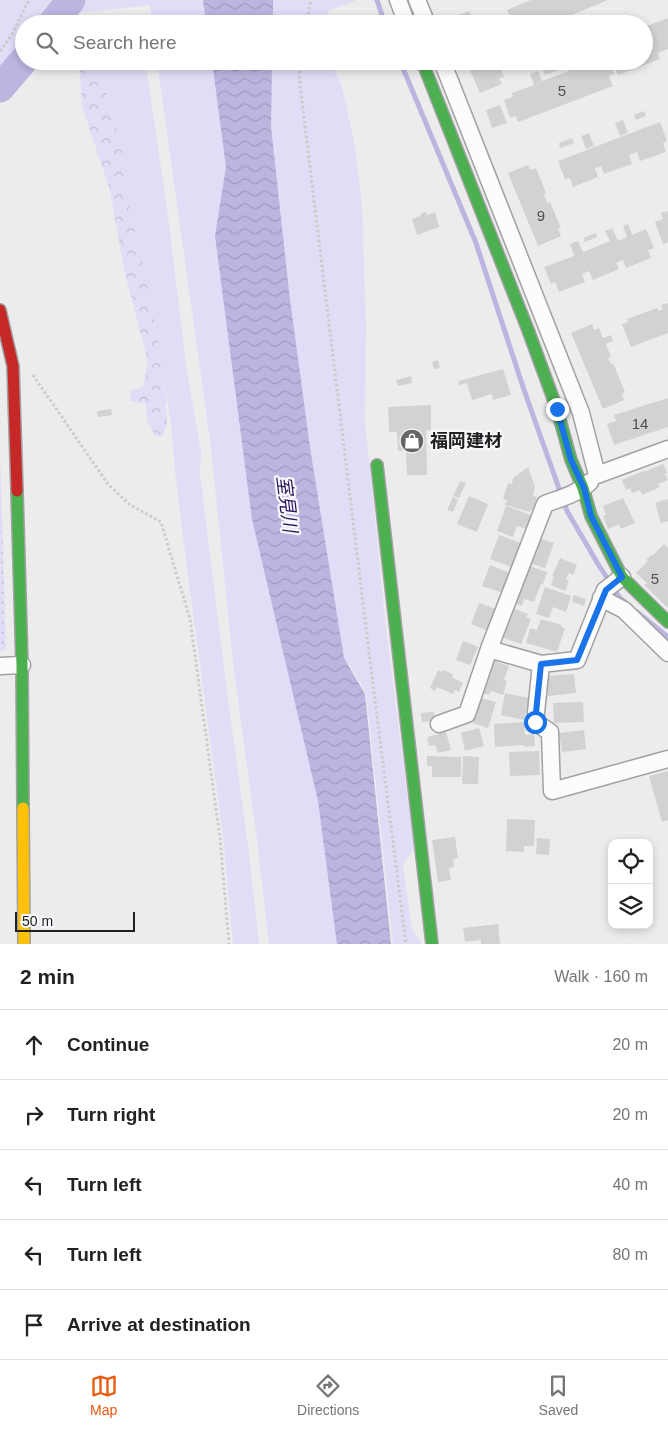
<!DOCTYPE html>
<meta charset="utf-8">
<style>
body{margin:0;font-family:Arial,"Noto Sans JP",sans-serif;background:#f2f2f2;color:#222}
.controls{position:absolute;right:15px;bottom:15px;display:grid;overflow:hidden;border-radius:10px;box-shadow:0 2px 8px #0003}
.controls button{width:45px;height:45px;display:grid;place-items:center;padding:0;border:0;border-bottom:1px solid #e0e0e0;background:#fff;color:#222;font:25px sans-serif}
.scale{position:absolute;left:15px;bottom:12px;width:120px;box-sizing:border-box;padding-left:5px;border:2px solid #202021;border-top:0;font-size:14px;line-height:18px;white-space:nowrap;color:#202021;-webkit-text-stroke:4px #f8f8fc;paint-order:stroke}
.stop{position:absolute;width:15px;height:15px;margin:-11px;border:4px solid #1a73e8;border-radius:50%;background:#fff}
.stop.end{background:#1a73e8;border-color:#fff;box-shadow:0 1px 5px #0008}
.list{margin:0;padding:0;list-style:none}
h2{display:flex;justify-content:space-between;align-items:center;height:65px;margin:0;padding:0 20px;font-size:21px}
h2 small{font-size:16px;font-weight:400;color:#767676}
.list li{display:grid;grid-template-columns:32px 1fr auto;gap:15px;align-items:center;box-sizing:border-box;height:70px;padding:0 20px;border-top:1px solid #e0e0e0}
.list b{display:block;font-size:19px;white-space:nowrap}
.list em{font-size:16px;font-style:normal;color:#767676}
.icon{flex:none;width:28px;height:28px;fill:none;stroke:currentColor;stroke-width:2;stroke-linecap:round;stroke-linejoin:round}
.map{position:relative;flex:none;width:668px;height:944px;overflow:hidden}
.search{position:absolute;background:#fff;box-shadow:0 2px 8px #0003;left:15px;right:15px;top:15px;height:55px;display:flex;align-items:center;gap:12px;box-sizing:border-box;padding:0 18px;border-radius:28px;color:#767676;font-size:19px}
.sheet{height:415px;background:#fff}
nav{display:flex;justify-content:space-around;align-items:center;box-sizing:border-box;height:70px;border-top:1px solid #e0e0e0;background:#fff;font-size:14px;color:#767676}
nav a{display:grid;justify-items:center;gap:2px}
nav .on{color:#ea580c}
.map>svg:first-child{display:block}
</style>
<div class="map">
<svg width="668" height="944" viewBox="0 0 668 944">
<defs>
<pattern id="forest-crowns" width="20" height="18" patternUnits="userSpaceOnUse" patternTransform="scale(1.25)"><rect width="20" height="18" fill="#e0ddf6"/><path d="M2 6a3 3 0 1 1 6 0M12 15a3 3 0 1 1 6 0" fill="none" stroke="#c0bdd3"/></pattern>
<pattern id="park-dots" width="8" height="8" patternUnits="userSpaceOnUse" patternTransform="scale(1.25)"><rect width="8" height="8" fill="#e0ddf6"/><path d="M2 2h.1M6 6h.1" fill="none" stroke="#c0bdd3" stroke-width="1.8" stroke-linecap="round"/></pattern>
<pattern id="water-waves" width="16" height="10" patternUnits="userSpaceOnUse" patternTransform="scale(1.25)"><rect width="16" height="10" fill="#bcb5e0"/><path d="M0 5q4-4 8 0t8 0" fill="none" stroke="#a19bc0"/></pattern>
</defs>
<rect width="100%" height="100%" fill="#ececed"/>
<!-- green -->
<path fill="#e0ddf6" d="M0,0H56L45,10L44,17L40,24H24V47L0,79Z
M81,0H211L215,24H153L150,5L69,14Z
M266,0H355V1L328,11L323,24H266Z
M99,61H139L147,73L168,216L187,372L201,452L200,474L228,699L249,854L259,944H233L223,836L185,553L175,471L171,422L154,332L100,84Z
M157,61H220L323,799L347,944H269L256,832L233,663L211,447Z
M266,61H329L341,83L354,141L362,206L366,325L365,420L386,629L414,847L403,866L412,930L422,944H393L366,693L349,664L336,663L284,308Z"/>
<!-- forest -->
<path fill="url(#forest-crowns)" d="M79,61H102L103,84L122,145L124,184L146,279L163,363L167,424L163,435L156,437L147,421L146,404L130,401L131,391L143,386L148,361L124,270L110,190L82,106Z"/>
<!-- park -->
<path fill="url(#park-dots)" d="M0,453L6,650H0Z"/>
<!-- water -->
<path fill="url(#water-waves)" d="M203,0H273V24H206Z
M212,61H272L271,127L290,300L311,454L344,658L365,694L391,944H337L318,801L252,519L215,236L226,167Z"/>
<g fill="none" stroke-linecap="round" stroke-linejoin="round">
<!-- stream -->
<path stroke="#bcb5e0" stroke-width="5" d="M377,0L385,24
M400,61L476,243L523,387L567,511L598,564L620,598L625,602
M637,612L668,637"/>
<!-- river -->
<path stroke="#bcb5e0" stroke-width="29" d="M52,24L71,0
M0,88L24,60"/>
</g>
<!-- building -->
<path fill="#d1d2d2" d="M531,0H608L550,24H513L507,10Z
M469,11L472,18L478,15L482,24H451L449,19Z
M668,18V49L658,53L660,59L618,75L612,61H644V27Z
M466,61H497L504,77L499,78L502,84L480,93Z
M565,61H573L576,68L594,61H609L614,74L609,76L613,86L518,122L516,116L510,118L504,100L513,97L512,93L534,85L530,74L538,71L542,81L569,71Z
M558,65L559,70L545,75L543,71Z
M500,105L507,123L492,128L486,110Z
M644,111L646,116L636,120L634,115Z
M623,120L628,133L620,136L615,123Z
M660,122L667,141L663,143L666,152L640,161L637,152L629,155L632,164L604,174L601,166L595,168L598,177L573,187L570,178L565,179L558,161Z
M589,133L594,146L586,149L581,136Z
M572,138L574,143L560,148L559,143Z
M528,165L530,170L536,168L546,193L544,194L547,203L550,202L561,228L558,229L561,236L538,246L508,173Z
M668,211V242L663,244L655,222L663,219L661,213Z
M426,212L427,215L435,212L439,227L417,235L412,219L421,216L420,214Z
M628,224L632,235L646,229L654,248L648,250L651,258L626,268L623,260L616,263L619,269L593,280L589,271L582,274L585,282L559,292L555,282L551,284L544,267L574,256L570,244L578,241L583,252L610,241L605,231L612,228L618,241L627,237L623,226Z
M596,233L597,237L585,242L583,238Z
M668,303V333L631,347L622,324L628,322L627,319L657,308L658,311L663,309L661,305Z
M592,324L594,330L599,328L603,338L611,335L613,341L606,344L611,357L608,358L611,364L613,363L625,392L622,394L624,400L603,409L571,333Z
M438,360L440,368L434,369L432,362Z
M503,369L511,395L493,400L492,394L472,400L467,383L459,385L458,381Z
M411,376L412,383L398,386L396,380Z
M668,398V427L614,445L607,424L616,421L614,415Z
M431,405V430H426L427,475H407L406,450L398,451L397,432H389L388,407Z
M111,409L112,415L98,417L97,411Z
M663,464L667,473L665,474L668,480L658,484L660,487L642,495L640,490L632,493L630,488L626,490L622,480L643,471L644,472Z
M528,467L535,487L533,496L537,497L533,511L531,510L530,512L505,505L507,500L503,499L508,483L512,484L513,478Z
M460,481L466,483L459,498L453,496Z
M469,496L488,504L477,532L457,524Z
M453,497L458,500L453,512L447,510Z
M623,498L635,523L621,529L619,524L608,529L603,516L606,515L603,506Z
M668,499V521L661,523L655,503Z
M506,506L531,515L526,529L517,526L513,537L497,531Z
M499,535L521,543L511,567L490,559Z
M536,537L554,543L545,568L532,564L533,561L528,560Z
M664,544L668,548V608L644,585L647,583L636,573L648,561L646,560L651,555L652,556Z
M560,558L577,565L573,575L569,573L566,579L569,581L565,591L551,585L554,577L552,576Z
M490,565L510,573L503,593L482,586Z
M529,566L547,572L543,584H541L534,602L524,599L522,606L516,604Z
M545,587L571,596L566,612L553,607L549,618L536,614Z
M574,595L586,599L584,606L572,602Z
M479,603L496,609L488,631L471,624Z
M515,609L528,614L526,618L531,619L521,644L501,637L506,625L508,626Z
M541,619L562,625L561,627L565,628L557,652L526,643L530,628L537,630Z
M463,641L478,647L470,665L456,660Z
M491,660L509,666L504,680L507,681L503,695L491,691L489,695L480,692Z
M438,670L442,672L443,670L453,674L452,677L463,683L459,692L455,690L453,694L437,687L435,691L430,688Z
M574,674L576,693L548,696L546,676Z
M505,693L529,698L524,720L501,715Z
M481,698L496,702L488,728L473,723Z
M583,702L584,722L554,723L553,703Z
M434,712V721L422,722L421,713Z
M524,722L525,735L534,734L535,746L524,747V745L495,747L494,724Z
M479,728L484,746L465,751L461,733Z
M584,730L586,749L562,752L559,733Z
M446,732L451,750L438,753L435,745L429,746L427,737Z
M539,751L540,775L510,776L509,752Z
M427,756L461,757V777H432V766H427Z
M463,756L479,757L478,784H462Z
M668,771V820L662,822L649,776Z
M507,819L535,820L534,846H524V852L506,851Z
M455,837L458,858L453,859L454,867L449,868L451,880L438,882L432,840Z
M537,838L550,839L549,855L536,854Z
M498,924L500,944H481V940L465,942L463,928Z"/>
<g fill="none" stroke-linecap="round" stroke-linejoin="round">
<!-- street casing -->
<g stroke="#a1a0a2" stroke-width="19">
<path id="street" d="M398,0L407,24
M417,0L427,24
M442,61L581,413L597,475L668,449
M601,598L624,610L668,653
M489,649L541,664L577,660L605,590L622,577
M541,664L535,722L550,732L552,791L668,759
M0,666L22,665
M439,724L467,714L489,649L545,504C561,498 577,494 590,482"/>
</g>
<!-- fast casing -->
<g stroke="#a1a0a2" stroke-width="14">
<path id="fast" d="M422,61L528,330L557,409L571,460L583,488L591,516L622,577L668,622
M377,465L432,944
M17,491L22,665L23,808"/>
</g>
<!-- slow casing -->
<g stroke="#a1a0a2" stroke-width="14">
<path id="slow" d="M23,808L24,944"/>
</g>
<!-- jam casing -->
<g stroke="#a1a0a2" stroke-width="14">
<path id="jam" d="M0,310L13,366L17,491"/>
</g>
<!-- path -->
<path stroke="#cbcbcb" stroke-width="3" stroke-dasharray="2.5 2.5" stroke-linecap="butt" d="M306,24L311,0
M0,51L11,36L29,0
M299,61L300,85L372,677L406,944
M33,375L108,484L129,504L161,522L190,619L220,838L229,944"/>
<!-- street -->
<use href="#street" stroke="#fcfcfc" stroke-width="16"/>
<!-- fast -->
<use href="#fast" stroke="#4caf50" stroke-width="11"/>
<!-- slow -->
<use href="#slow" stroke="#ffc107" stroke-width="11"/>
<!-- jam -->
<use href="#jam" stroke="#c62828" stroke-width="11"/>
</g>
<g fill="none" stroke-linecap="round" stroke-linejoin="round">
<!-- route -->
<path stroke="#1a73e8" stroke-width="6" d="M535,722L541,664L577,660L606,590L622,577L591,516L584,488L571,460L557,409"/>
</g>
<!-- icons -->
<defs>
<g id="shop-disc" transform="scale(1.25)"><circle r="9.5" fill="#676768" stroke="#f8f8fc"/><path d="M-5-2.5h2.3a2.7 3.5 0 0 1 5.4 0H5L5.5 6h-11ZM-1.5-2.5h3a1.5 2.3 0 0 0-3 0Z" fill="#fff"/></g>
</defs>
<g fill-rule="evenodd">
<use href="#shop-disc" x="412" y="441"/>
</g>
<g text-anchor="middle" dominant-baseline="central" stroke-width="4.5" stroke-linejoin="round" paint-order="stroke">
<!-- number labels -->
<g font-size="15" fill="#4d4e4e">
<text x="562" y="90">5</text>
<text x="541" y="215">9</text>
<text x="640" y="423">14</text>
<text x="655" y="578">5</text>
</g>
<!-- poi labels -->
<g font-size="18" font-weight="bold" fill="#202021" stroke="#f8f8fc" text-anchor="start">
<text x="430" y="441">福岡建材</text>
</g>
<!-- water labels -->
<g font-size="19" font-style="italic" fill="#2e1960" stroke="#f8f8fc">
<text transform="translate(287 504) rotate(83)">室見川</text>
</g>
</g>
</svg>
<div class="controls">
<button><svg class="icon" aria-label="locate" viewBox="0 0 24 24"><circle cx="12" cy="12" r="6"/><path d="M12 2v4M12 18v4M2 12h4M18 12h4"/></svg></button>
<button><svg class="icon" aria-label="layers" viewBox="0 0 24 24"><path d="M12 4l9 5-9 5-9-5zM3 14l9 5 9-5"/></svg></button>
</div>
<div class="scale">50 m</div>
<div class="stop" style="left:535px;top:722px"></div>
<div class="stop end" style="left:557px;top:409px"></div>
<div class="search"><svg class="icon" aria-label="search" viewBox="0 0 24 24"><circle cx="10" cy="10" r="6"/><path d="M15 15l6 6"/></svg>Search here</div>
</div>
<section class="sheet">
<h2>2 min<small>Walk · 160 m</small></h2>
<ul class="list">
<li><svg class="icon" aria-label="ahead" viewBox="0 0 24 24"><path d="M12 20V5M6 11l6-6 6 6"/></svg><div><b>Continue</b></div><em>20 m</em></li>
<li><svg class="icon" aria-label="right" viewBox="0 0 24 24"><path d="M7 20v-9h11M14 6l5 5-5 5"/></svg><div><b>Turn right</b></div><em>20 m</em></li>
<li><svg class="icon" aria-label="left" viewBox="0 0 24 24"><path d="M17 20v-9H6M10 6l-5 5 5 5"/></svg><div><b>Turn left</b></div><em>40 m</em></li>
<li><svg class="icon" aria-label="left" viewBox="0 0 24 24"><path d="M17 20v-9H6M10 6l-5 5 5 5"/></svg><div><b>Turn left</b></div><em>80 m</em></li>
<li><svg class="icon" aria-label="arrive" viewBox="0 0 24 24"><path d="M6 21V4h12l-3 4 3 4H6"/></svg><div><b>Arrive at destination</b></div></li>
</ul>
</section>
<nav>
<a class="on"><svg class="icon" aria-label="map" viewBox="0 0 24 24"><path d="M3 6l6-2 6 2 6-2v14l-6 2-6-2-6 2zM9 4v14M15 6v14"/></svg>Map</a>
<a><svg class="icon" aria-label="directions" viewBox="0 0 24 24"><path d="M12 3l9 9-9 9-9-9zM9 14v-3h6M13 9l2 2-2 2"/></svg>Directions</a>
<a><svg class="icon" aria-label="saved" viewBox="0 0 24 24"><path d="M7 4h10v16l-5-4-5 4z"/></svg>Saved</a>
</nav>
